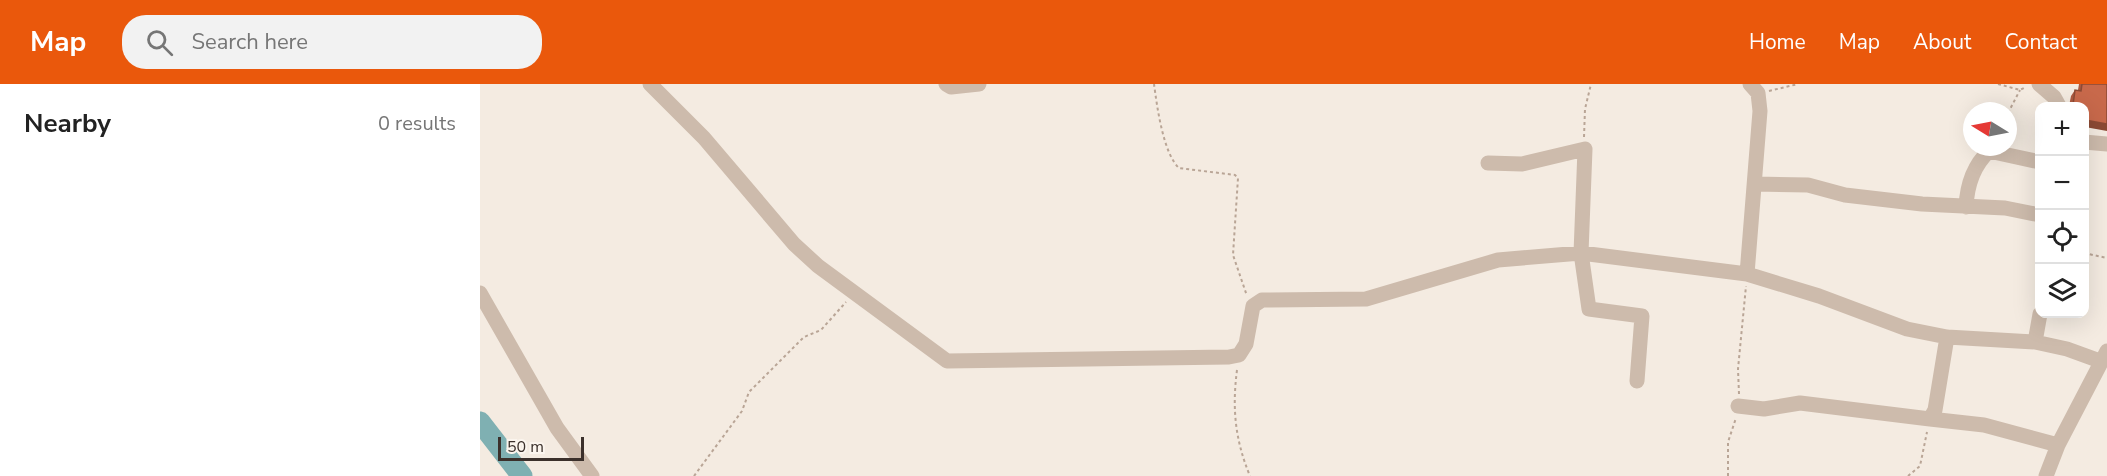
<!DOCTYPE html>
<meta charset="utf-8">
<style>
body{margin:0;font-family:"Nunito Sans",sans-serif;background:#f2f2f2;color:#222}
.controls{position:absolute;right:18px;top:18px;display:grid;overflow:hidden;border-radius:12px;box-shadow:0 6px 24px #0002}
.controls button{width:54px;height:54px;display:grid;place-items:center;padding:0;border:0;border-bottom:2px solid #e0e0e0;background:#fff;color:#222;font:30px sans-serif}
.compass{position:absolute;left:1483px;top:18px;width:54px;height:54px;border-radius:50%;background:#fff;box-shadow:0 6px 24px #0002;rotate:280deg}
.scale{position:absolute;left:18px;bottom:15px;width:86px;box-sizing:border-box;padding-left:6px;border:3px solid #3b302b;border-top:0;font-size:16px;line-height:21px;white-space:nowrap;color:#3b302b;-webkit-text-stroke:4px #fbf5ee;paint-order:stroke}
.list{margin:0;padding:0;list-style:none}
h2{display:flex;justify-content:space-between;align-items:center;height:78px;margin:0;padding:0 24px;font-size:26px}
h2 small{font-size:20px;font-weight:400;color:#767676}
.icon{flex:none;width:33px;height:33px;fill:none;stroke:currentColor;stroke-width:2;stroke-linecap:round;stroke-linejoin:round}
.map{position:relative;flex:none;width:1627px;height:392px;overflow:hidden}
header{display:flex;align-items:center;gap:36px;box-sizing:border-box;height:84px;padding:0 30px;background:#ea580c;color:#fff}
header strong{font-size:28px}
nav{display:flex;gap:33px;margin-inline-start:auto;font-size:21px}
.search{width:420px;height:54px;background:#f2f2f2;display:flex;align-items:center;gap:15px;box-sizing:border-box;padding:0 21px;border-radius:24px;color:#767676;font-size:22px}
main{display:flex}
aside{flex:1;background:#fff}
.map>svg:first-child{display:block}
</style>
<header>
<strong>Map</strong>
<div class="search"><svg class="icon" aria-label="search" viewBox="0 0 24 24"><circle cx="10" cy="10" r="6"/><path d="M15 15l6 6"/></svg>Search here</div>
<nav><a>Home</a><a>Map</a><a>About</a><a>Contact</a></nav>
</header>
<main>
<aside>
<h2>Nearby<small>0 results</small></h2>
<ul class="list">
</ul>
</aside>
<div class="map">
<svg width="1627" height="392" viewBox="0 0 1627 392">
<rect width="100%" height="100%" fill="#f4ebe1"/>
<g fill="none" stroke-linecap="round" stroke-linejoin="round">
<!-- river -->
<path stroke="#7fb0b2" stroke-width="21" d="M0,338L42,392"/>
<!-- path -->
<path stroke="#b9a596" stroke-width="2" stroke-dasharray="3 3" stroke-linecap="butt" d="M674,0C677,22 683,69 699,84L755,91L758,94L753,171L767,212
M1518,0L1540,6L1546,3
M1289,7L1318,0
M1528,29L1540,6
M1104,53L1105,25L1111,0
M1604,169L1627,174
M757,286C752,324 755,356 770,392
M1259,310L1258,285L1266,202
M214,392L262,327L269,308L324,253L341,246L366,218
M1248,392V358L1256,334
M1428,392L1440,382L1447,348"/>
<!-- minor -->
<path stroke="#cdbbac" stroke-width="15" d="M170,0L224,54L314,160L338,182L467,277L749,273L759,271L766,260L773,222L782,216L886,215L1018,176L1101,169L1267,190L1339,212L1427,245L1467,253L1555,258L1587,265L1620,277
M466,0L471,3L499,0
M1559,0L1574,13L1579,22
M1604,58L1627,60
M1008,79L1042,80L1105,65L1101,169L1109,225L1162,232L1157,297
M1275,100L1328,101L1365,111L1442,120L1525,124L1560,131
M1486,123C1487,101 1493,82 1509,67L1560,78
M1267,190L1280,27L1278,9L1270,0
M0,209L77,344L112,392
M1467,253L1455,326L1450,335L1504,341L1578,361
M1555,258L1560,230
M1258,322L1284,325L1320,319L1450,335
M1566,392L1578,361L1627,267"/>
</g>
<!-- wall -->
<path fill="#ac5a40" d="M1599,0H1627L1605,22H1589L1591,12L1595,6H1598Z"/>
<!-- shaded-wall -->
<path fill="#8c4a34" d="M1605,36L1627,40V47L1605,43Z"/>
<!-- building -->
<path fill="#c8694b" stroke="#8c4a34" stroke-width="1.5" d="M1602,0H1627V40L1605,36V22L1593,21L1595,6L1601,7Z"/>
</svg>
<div class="controls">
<button>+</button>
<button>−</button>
<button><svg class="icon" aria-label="locate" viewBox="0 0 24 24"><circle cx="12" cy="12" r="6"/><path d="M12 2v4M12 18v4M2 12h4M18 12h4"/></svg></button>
<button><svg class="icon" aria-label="layers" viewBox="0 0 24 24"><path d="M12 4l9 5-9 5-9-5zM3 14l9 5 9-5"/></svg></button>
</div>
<svg class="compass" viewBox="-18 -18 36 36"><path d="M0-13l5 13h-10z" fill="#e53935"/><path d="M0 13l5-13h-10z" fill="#767676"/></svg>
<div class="scale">50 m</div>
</div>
</main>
